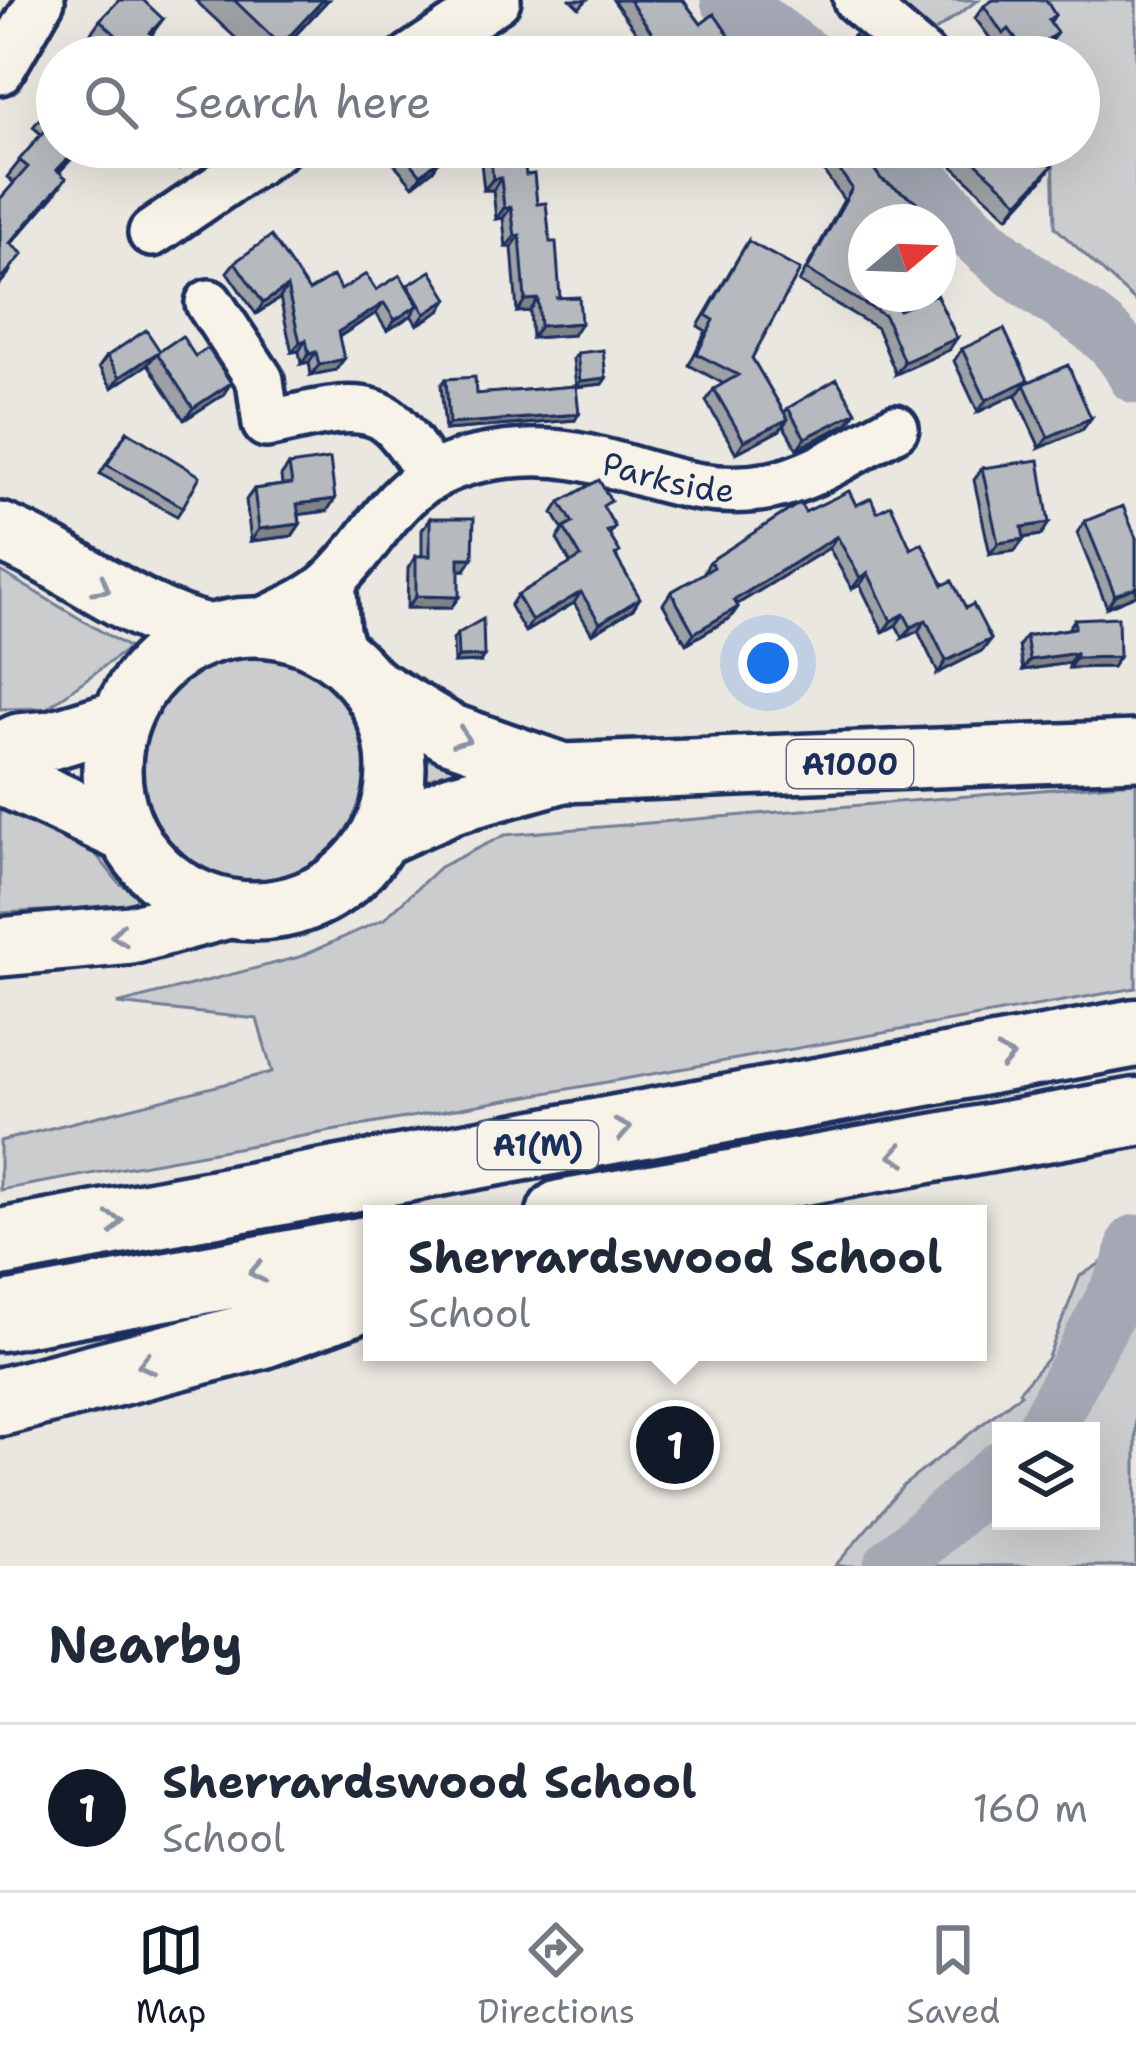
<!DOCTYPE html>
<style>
body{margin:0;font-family:"Shantell Sans",sans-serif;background:#f6f6f7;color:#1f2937}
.controls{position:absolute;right:36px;bottom:36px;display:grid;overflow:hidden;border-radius:0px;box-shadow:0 12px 48px #0002}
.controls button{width:108px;height:108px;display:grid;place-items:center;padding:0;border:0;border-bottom:3px solid #e0e1e3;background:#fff;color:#1f2937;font:60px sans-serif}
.compass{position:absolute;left:848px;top:204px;width:108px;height:108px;border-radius:50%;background:#fff;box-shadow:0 12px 48px #0002;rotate:71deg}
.you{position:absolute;left:768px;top:663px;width:42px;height:42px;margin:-30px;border:9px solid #fff;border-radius:50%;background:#1a73e8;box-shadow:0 0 0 18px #1a73e833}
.badge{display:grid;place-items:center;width:78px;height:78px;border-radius:50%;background:#111827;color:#fff;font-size:39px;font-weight:700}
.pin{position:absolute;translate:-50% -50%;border:6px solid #fff;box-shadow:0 3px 12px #0006}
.popup{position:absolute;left:363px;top:1205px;width:624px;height:156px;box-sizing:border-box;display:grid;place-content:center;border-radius:0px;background:#fff;filter:drop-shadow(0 3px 9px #0005);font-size:39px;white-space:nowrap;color:#747a83}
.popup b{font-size:45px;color:#1f2937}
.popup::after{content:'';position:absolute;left:50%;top:100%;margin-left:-24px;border:24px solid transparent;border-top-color:#fff}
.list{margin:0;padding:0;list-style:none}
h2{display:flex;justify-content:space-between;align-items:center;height:156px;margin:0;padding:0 48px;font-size:51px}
h2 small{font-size:39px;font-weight:400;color:#747a83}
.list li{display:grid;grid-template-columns:78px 1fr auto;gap:36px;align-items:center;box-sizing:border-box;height:168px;padding:0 48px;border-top:3px solid #e0e1e3}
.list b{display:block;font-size:45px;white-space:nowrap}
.list p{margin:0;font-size:39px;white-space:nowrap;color:#747a83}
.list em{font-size:39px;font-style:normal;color:#747a83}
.icon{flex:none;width:66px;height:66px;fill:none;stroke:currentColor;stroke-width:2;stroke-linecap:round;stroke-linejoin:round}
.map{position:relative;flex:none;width:1136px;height:1566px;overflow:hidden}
.search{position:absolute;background:#fff;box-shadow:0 12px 48px #0002;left:36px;right:36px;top:36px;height:132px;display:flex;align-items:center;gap:30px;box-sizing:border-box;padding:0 42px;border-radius:66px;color:#747a83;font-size:45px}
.sheet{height:324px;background:#fff}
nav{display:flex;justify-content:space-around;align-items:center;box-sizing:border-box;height:168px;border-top:3px solid #e0e1e3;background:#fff;font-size:33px;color:#747a83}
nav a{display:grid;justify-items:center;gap:6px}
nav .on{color:#111827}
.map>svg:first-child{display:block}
</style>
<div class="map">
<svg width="1136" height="1566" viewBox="0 0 1136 1566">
<rect width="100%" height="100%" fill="#eae7e0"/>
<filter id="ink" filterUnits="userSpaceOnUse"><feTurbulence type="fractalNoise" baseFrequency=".00833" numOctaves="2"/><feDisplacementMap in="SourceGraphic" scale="24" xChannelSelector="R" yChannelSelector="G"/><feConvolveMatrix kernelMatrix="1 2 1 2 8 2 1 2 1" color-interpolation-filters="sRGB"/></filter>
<g filter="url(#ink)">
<!-- green -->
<path fill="#cbcccd" stroke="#737e96" stroke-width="3" fill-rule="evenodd" d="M867,0H978L920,42Z
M1049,0H1136V302L1055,227L1053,147H1079V57H1051Z
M0,571L129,648L47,708L0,709Z
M132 770a119 119 0 1 1 238 0a119 119 0 1 1-238 0Z
M411,738L481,767L412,795Z
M1136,782V988L0,1190V1141L272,1072L257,1019L117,1004L299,957L384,919L440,867L505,835Z
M0,807L69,834L95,853L119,883L155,905L0,913Z
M1136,1241V1566H835L904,1485L1021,1394L1019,1391L1047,1359L1080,1276ZM1001,1431H1091V1521H1001Z"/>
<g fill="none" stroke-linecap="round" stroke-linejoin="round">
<!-- river -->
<path stroke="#a3a8b4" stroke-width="57" d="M729,0L806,57
M892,147C932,191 971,236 1018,272C1059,305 1113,325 1136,375
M1044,1431L1128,1272L1136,1243
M892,1566L1001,1469"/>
<!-- minor casing -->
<g stroke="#1b2f5e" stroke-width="54">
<g id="minor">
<path d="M857,0L923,57"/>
<path d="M411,57L497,0"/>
<path d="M0,71L41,0"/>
<path d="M152,233L278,147"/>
<path d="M209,303L260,380L266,424C301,418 360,396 390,422C407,436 419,459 432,477"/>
<path d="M332,581L336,631L344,658"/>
<path id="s1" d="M253,626C279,613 311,601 332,581C381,534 392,483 466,462C500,453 540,450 575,456C644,468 695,500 771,486C814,478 856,448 895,428"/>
</g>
</g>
<!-- major casing -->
<g stroke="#1b2f5e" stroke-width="66">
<path id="major" d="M0,532C72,561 131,615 207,633
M112 769a142 142 0 1 1 284 0a142 142 0 1 1-284 0Z
M369,685L449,733L563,773
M0,752L19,743L51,740L121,719
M0,775L127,834
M379,837L452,804L563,773L1136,750
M0,947L131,935L228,909"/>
</g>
<!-- highway casing -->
<g stroke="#1b2f5e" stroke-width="75">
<path id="highway" d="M561,1214L1136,1112
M0,1243L1136,1033
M0,1317L372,1249
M0,1402L260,1335L372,1294"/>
</g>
<!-- minor -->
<use href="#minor" stroke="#f7f3e8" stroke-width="45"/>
<!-- major -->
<use href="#major" stroke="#f7f3e8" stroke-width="57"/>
<!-- highway -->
<use href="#highway" stroke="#f7f3e8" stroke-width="66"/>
</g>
<!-- wall -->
<path fill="#9da0a4" stroke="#1b2f5e" stroke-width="3" d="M195,0H328L275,57H256Z
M571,0H587L579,8Z
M613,0H683L701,24L744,57H654Z
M1048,4L1055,15L1050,23L1057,33L1048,44L1031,57H1012L1001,41L995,45L975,18L984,6Z
M163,19L152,34L101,49L88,37L100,20Z
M57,97V147H83L59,172L54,195L11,244V271L0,284V199L14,183L7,177L41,134L33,127Z
M155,147H200L179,169Z
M380,147H432L441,158L433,170L413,186Z
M844,147L866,222V294L899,310L949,350L896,374L877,328L799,282L844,200L822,169L830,157Z
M940,147H1030L1041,181L1008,217L937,152Z
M490,152L526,175L550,242L560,298L573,335L532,338L530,311L517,312L512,247H506L503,218L496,219L493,190H484L481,163Z
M748,241L752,358L784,413L788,408L848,423L797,449L783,425L780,430L736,453L706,401L714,389L724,384L689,365L706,331L698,326Z
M235,262L309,291L376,290L407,287L408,285L440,311L417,325L411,315L387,331L376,313L339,337L336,370L311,375L309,362L301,364L299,351L292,352L280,298L256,314L227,272Z
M962,349L1028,380L1026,383L1091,418L1083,429L1040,448L1016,396L1018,393L978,412L954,361Z
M160,351L223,395L184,420L148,364L112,388L99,367L107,356Z
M577,353L606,378L602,384L576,387L575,420L445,430L441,385L446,379L476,394L576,386L573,359Z
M127,431L183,507L177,516L100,474Z
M289,465L327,511L299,514L300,524L292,536L251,541L246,500L254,489L282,485L281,476Z
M982,468L1041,535L1023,538L1015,551L990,554L974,480Z
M560,502L605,510L615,527L610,534L633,609L592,634L574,603L525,632L510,606L517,595L571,564L557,539L563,530L553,513Z
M856,505L877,512L966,608L991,639L983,650L938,673L918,631L903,638L896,625L883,632L860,585L852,589L829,548L736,605L738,607L730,618L686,644L663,604L671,592L703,574L710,561L805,512Z
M430,518L465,570H459L451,608H407L408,568L416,556H422V530Z
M1085,521L1136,538V595L1107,607L1077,533Z
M1075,619L1119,657L1112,667L1069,668V663L1023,670L1019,646L1026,636L1068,629Z
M457,634L480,662L454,663L453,640Z"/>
<!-- shaded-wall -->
<path fill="#7f8286" stroke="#1b2f5e" stroke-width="3" d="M323,0H328L275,57H272L281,45Z
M1057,33L1048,44L1031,57H1025Z
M79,147H83L45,187L57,170Z
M196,147H200L179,169L191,152Z
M441,158L433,170L413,186L421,175Z
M1052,166L1041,181L1008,217L1019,202Z
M66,178L54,195L0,257L10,243Z
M501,178L493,190H484L493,179Z
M511,207L503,218L496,219L504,208Z
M520,235L512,247H506L515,236Z
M287,287L280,298L256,314L263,303Z
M448,299L440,311L417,325L425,314Z
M538,299L530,311L517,312L525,300Z
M384,303L376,313L330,342L338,332Z
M418,305L411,316L387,331L395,320Z
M581,323L573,335L532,338L540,326Z
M957,338L949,350L896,374L904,362Z
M306,340L299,351L292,352L300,342Z
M316,352L309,362L301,364L309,354Z
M157,353L148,364L112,388L120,377Z
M344,359L336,370L311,375L319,365Z
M606,378L602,384L576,387L580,381Z
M1028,380L1018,393L978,412L986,400Z
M231,383L223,395L184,420L193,408Z
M856,412L848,423L797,449L805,438Z
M579,414L575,420L445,430L449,424Z
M1091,418L1083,429L1040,448L1048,437Z
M788,419L780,430L736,453L744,441Z
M335,499L327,511L289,516L297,504Z
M1049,523L1041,535L1014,539L1022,527Z
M300,524L292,536L251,541L259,529Z
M837,536L829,548L726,611L734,600Z
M1024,539L1015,551L990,554L998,543Z
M459,558H473L465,570H451Z
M868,573L860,585L852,589L860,578Z
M1136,587V595L1107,607L1115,595Z
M581,592L574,603L525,632L532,621Z
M416,596L459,597L451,608H407Z
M640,598L633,609L592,634L600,623Z
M738,607L730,618L686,644L694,633Z
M904,614L896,625L883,632L891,621Z
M926,620L918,631L903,638L911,627Z
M991,639L983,650L938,673L946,661Z
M1076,653L1069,663L1023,670L1030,660Z
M484,656L480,662L454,663L458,657Z
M1119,657L1112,667L1069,668L1076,658Z"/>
<!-- building -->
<path fill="#b6babf" stroke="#1b2f5e" stroke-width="3" d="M119,0H143L163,19L150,33L176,57H94L115,34L100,20Z
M234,0H323L281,45Z
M629,0H683L701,24L714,14L744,57H669Z
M993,0H1046L1055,15L1048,20L1057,33L1027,54L1009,29L1003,34L984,6Z
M544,34L557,55L554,57H516L514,54Z
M854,35L872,53L869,57H837L834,54Z
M897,46L910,57H887Z
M57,97V147H79L57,170L66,178L10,243L23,254L3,277L0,275V199L28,167L19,160L55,119L45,110Z
M398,147H432L441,158L421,175Z
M844,147H858L881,179L916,201L903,222H866V294H890L899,310L936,294L957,338L904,362L885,316L807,270L852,188L830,157Z
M959,147H1030L1052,166L1019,202Z
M523,148L526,175L534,174L537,204L546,203L550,242H556L560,298H555L579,297L581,323L540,326L538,299L525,300L520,235L515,236L511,207L504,208L501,178L493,179L490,152Z
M271,236L309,291L333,276L341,290L366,274L376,290L400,275L418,305L395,320L384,303L338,332L344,359L319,365L316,352L309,354L306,340L300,342L287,287L263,303L235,262Z
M748,241L800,270L752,358L788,419L744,441L714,389L738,375L697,354L714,320L706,315Z
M431,271L448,299L425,314L408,285Z
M1004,329L1028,380L986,400L962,349Z
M146,330L160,351L120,377L107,356Z
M182,336L195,356L208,348L231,383L193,408L157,353Z
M603,350L606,378L580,381L577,353Z
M1068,365L1091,418L1048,437L1024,384Z
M475,377L476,394L576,386L579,414L449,424L446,379Z
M837,379L856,412L805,438L788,408Z
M127,431L200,476L183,507L107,465Z
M330,459L335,499L297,504L300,524L259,529L254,489L292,484L289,465Z
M1039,460L1049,523L1022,527L1024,539L998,543L982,468Z
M599,480L611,501L603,506L615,527L607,531L620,552L615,555L640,598L600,623L581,592L532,621L517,595L581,557L564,528L573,523L560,502Z
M849,491L856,505L871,498L877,512L891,505L911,549L922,543L943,585L952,581L966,608L973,604L991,639L946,661L926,620L911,627L904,614L891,621L868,573L860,578L837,536L734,600L738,607L694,633L671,592L714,567L710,561L800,503L805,512Z
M1123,506L1136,538V587L1115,595L1085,521Z
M430,518H474L473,558H459V597L416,596V556H430Z
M1118,617L1119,657L1076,658V653L1030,660L1026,636L1075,628V619Z
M483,619L484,656L458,657L457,634Z"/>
<!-- one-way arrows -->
<defs><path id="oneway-chevron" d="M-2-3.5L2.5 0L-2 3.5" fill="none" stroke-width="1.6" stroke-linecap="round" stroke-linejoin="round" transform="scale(3)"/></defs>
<g stroke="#8991a3">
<use href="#oneway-chevron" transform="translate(102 587) rotate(30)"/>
<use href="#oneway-chevron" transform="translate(462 738) rotate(22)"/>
<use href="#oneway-chevron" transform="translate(119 935) rotate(173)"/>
<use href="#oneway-chevron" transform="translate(1006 1057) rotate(-11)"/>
<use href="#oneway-chevron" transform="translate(623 1129) rotate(-11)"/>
<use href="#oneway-chevron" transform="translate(897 1155) rotate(170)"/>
<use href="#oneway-chevron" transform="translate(115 1222) rotate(-11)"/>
<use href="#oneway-chevron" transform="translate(257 1272) rotate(169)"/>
<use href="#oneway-chevron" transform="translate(146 1364) rotate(166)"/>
</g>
</g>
<g text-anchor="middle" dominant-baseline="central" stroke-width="9" stroke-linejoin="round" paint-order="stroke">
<!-- shield labels -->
<g fill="#f7f3e8" stroke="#5d6a87" stroke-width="3">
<rect x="787" y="740" width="126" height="48" rx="9"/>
<rect x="478" y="1121" width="120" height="48" rx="9"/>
</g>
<g font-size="30" font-weight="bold" fill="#1b2f5e">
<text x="850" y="764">A1000</text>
<text x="538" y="1145">A1(M)</text>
</g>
<!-- street labels -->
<g font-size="33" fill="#1b2f5e" stroke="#f7f3e8">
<text stroke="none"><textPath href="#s1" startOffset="480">Parkside</textPath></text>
</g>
</g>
</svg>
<div class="controls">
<button><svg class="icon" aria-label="layers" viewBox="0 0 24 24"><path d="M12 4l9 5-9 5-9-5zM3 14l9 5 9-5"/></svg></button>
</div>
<svg class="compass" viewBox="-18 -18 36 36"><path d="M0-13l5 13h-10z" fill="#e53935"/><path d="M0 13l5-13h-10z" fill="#747a83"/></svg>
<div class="you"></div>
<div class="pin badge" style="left:675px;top:1445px">1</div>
<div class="popup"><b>Sherrardswood School</b>School</div>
<div class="search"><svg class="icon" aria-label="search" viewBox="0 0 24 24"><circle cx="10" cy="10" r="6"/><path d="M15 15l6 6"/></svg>Search here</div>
</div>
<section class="sheet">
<h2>Nearby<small></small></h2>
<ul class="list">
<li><span class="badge">1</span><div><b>Sherrardswood School</b><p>School</p></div><em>160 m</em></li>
</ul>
</section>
<nav>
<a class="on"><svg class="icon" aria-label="map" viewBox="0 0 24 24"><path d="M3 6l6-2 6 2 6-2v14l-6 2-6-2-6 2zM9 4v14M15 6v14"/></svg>Map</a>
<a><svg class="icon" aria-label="directions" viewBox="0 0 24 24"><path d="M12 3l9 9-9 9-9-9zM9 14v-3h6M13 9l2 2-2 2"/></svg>Directions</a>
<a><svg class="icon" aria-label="saved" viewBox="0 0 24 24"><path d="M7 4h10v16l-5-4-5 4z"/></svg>Saved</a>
</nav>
